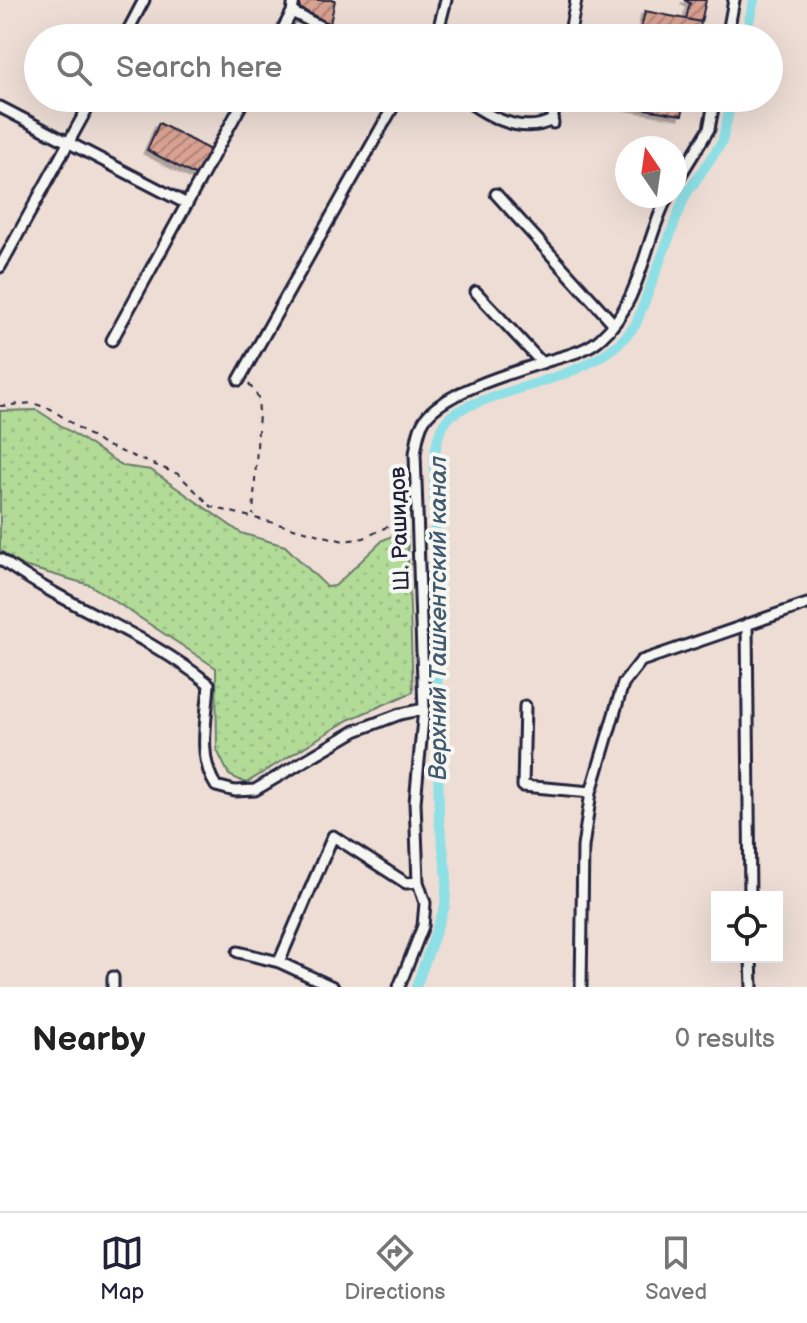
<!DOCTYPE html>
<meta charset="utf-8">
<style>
body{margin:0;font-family:"Balsamiq Sans",sans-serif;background:#f2f2f2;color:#222}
.controls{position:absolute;right:24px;bottom:24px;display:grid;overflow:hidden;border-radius:0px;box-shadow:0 8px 32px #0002}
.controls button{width:72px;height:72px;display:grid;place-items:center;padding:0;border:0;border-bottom:2px solid #e0e0e0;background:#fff;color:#222;font:40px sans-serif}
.compass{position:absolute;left:615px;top:136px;width:72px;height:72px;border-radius:50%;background:#fff;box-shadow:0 8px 32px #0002;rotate:347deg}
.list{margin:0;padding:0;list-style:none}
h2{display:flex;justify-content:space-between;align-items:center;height:104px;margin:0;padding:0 32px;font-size:34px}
h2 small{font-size:26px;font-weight:400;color:#767676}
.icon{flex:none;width:44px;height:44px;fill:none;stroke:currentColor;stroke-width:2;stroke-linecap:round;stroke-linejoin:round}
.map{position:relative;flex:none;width:807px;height:987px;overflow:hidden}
.search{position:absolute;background:#fff;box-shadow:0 8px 32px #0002;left:24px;right:24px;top:24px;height:88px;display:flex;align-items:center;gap:20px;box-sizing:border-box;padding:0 28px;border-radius:44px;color:#767676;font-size:30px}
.sheet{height:224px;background:#fff}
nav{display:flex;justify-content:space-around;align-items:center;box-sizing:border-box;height:112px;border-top:2px solid #e0e0e0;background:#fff;font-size:22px;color:#767676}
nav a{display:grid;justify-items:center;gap:4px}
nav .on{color:#22223b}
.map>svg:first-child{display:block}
</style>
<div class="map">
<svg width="807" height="987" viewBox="0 0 807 987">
<defs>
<pattern id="grass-dots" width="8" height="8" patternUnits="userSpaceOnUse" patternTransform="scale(2)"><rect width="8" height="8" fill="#b3db98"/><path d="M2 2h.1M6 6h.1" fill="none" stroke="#9abc84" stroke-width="1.8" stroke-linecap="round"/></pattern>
<pattern id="building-hatch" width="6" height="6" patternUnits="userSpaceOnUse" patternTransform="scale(2)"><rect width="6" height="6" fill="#d9a292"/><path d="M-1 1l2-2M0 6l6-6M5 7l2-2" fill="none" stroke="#b08478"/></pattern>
<filter id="shadow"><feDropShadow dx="-3.5" dy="3.5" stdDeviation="0" flood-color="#0004"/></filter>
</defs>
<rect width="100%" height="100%" fill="#edddd5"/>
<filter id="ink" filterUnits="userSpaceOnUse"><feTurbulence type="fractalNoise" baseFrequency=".0125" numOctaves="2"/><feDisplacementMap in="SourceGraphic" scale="16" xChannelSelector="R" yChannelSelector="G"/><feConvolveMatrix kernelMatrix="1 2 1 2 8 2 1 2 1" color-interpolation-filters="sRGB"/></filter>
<g filter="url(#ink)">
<!-- grass -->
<path fill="url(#grass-dots)" stroke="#6a7e6a" stroke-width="2" d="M37,410L123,466L151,470L241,533L285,546L327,587L335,586L383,540L407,529L413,692L348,720L246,783L229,775L217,750L216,668L90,585L20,565L0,550V411Z"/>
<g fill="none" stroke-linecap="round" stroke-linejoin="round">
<!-- canal -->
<path stroke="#8ee0e6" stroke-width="10" d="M745,38L754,0
M416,987L445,906L447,877L439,819L434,462C436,448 437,433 446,421C455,410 471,405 484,400C536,381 603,372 636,324L685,196L722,142L732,98"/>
</g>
<!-- building -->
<path fill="url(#building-hatch)" stroke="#22223b" stroke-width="2" filter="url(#shadow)" d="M301,0H335L330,24L299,8Z
M706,0L701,22L686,19L690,3L684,0Z
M645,11L701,22L698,38H639Z
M627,98H686L682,115L626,106Z
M159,123L210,150L196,176L147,150Z"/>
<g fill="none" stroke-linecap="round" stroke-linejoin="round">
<!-- minor casing -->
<g stroke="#22223b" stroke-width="15">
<path id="minor" d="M292,12L343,38
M124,38L144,0
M278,38L292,12L294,0
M436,38L446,0
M569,38L576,0
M727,38L734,0
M463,98C487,116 522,136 552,120L553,123
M0,107L187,204
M552,120L557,98
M675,184L709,129L715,98
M496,194L613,323
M0,267L93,98
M476,292L542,363
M112,340L245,98
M239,380L398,98
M0,559C66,607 145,632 209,684C207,718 197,757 216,786L235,791L255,790L355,731L400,714L424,709
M747,624L750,897
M525,706L523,786L591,792
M238,952L279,962L333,987
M751,957L752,987
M279,962L333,836L406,883L418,882
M113,977V987
M399,987L423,926L425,903L418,882L415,802L424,709L415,454C417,442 418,429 425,419C442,392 520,370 551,360C568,355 587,351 601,338C641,303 644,241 668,196
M581,987L583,847L591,792L623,684L641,661L807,604"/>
</g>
<!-- path -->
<path stroke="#22223b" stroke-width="2" stroke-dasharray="6 6" stroke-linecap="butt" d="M249,384L258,397L259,413L253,515
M0,406L32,403L51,409L102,444L178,474L212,507L344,541L364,538L409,516"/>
<!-- minor -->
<use href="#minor" stroke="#f6f6f2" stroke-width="9"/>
</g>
</g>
<g text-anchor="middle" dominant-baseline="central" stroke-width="8" stroke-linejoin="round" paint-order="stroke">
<!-- street labels -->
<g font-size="22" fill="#22223b" stroke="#f6f6f2">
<text transform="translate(400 529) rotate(-92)">Ш. Рашидов</text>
</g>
<!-- water labels -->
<g font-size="24" font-style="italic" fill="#425b6e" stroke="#f6f6f2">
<text transform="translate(438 618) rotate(-90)">Верхний Ташкентский канал</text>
</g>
</g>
</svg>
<div class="controls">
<button><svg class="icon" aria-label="locate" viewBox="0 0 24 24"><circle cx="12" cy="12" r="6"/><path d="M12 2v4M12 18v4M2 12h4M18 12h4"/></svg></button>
</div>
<svg class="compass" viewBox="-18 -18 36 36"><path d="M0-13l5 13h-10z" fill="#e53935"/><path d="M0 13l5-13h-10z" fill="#767676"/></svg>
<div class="search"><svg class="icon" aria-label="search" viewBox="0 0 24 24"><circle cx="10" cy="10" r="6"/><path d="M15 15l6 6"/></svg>Search here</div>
</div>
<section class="sheet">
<h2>Nearby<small>0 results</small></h2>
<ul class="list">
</ul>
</section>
<nav>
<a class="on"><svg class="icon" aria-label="map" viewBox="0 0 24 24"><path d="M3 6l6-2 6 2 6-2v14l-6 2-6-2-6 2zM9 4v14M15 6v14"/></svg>Map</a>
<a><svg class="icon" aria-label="directions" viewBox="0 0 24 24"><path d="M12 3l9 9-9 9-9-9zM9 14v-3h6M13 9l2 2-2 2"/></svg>Directions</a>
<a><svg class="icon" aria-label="saved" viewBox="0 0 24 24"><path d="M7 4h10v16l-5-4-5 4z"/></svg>Saved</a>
</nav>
